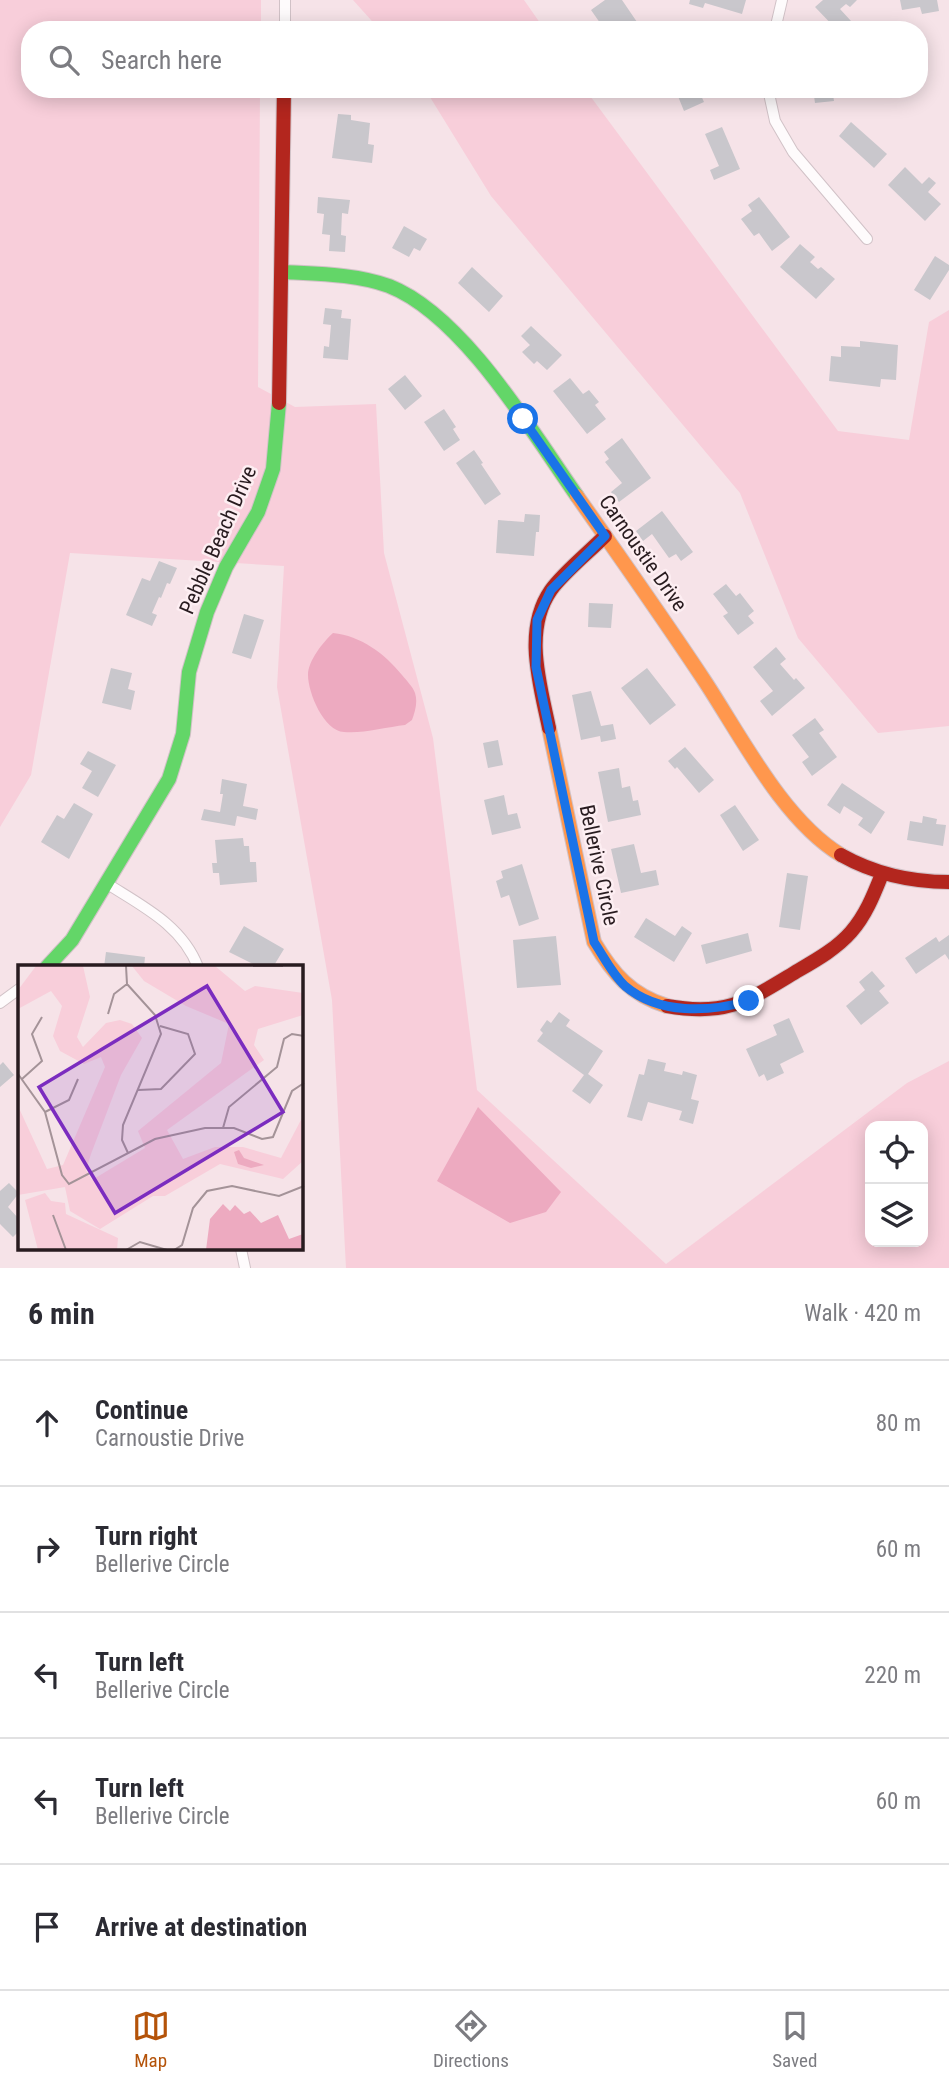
<!DOCTYPE html>
<meta charset="utf-8">
<style>
body{margin:0;font-family:"Roboto Condensed",sans-serif;background:#f7f7f7;color:#2b2b33}
.controls{position:absolute;right:21px;bottom:21px;display:grid;overflow:hidden;border-radius:14px;box-shadow:0 4px 18px #0003}
.controls button{width:63px;height:63px;display:grid;place-items:center;padding:0;border:0;border-bottom:2px solid #e1e1e2;background:#fff;color:#2b2b33;font:35px sans-serif}
.stop{position:absolute;width:21px;height:21px;margin:-16px;border:5px solid #1a73e8;border-radius:50%;background:#fff}
.stop.end{background:#1a73e8;border-color:#fff;box-shadow:0 2px 7px #0008}
.list{margin:0;padding:0;list-style:none}
h2{display:flex;justify-content:space-between;align-items:center;height:91px;margin:0;padding:0 28px;font-size:30px}
h2 small{font-size:23px;font-weight:400;color:#7c7c81}
.list li{display:grid;grid-template-columns:46px 1fr auto;gap:21px;align-items:center;box-sizing:border-box;height:126px;padding:0 28px;border-top:2px solid #e1e1e2}
.list b{display:block;font-size:26px;white-space:nowrap}
.list p{margin:0;font-size:23px;white-space:nowrap;color:#7c7c81}
.list em{font-size:23px;font-style:normal;color:#7c7c81}
.icon{flex:none;width:38px;height:38px;fill:none;stroke:currentColor;stroke-width:2;stroke-linecap:round;stroke-linejoin:round}
.map{position:relative;flex:none;width:949px;height:1268px;overflow:hidden}
.search{position:absolute;background:#fff;box-shadow:0 4px 18px #0003;left:21px;right:21px;top:21px;height:77px;display:flex;align-items:center;gap:18px;box-sizing:border-box;padding:0 24px;border-radius:28px;color:#7c7c81;font-size:26px}
.sheet{height:721px;background:#fff}
nav{display:flex;justify-content:space-around;align-items:center;box-sizing:border-box;height:98px;border-top:2px solid #e1e1e2;background:#fff;font-size:19px;color:#7c7c81}
nav a{display:grid;justify-items:center;gap:4px}
nav .on{color:#b45309}
.map>svg:first-child{display:block}
</style>
<div class="map">
<svg width="949" height="1268" viewBox="0 0 949 1268">
<rect width="100%" height="100%" fill="#f6e3e8"/>
<!-- green -->
<path fill="#f8ceda" fill-rule="evenodd" d="M0,0H261V30H30V89H260L258,387L295,407L376,404L384,553L433,738L477,1090L666,1264L907,1083L949,1061V1268H346L332,1000L277,687L284,566L70,553L31,775L0,827ZM870,1126H923V1242H870Z
M353,0H524L545,30H380Z
M425,89H585L838,431L909,440L929,322L949,310V726L878,733L798,638L740,493L491,196Z"/>
<!-- water -->
<path fill="#edaac0" d="M333,633C361,636 384,653 402,675C406,680 413,687 415,693C418,702 415,712 412,720L405,725C387,727 361,734 344,732C324,731 308,693 308,675C308,661 323,642 333,633Z
M478,1107L561,1192L546,1212L510,1223L437,1181Z"/>
<!-- building -->
<path fill="#c9c7cc" d="M605,0H622L637,22L631,26L633,30H605L591,10Z
M690,0H746L742,14L705,3L703,8L689,4Z
M823,0H857L850,7L846,4L840,9L851,21L842,30H837L815,7Z
M900,0H937L939,11L922,14L920,7L902,10Z
M675,89H698L704,102L684,111Z
M813,89H832L834,101L815,103Z
M338,114L351,115V120L370,123L368,144L374,145L372,163L332,158Z
M851,122L887,154L874,168L839,136Z
M722,127L740,169L714,180L710,170L719,166L705,134Z
M905,167L922,184L929,177L936,183L928,192L941,204L925,221L888,185Z
M318,197L350,200L348,214L342,213L341,235L346,236L345,252L329,251L330,235L322,234L324,214L317,213Z
M759,197L790,237L772,251L759,233L754,236L741,219L752,211L748,205Z
M404,226L427,239L420,251L414,248L409,257L392,248Z
M800,244L815,257L810,262L818,269L821,267L835,279L816,299L780,267Z
M935,256L949,265V270L930,300L914,290Z
M472,267L503,296L489,312L458,283Z
M325,308L342,310L341,318L351,319L348,360L323,358L324,346L329,347L331,325L323,324Z
M531,326L562,355L547,370L537,361L534,364L522,352L530,345L521,336Z
M860,341L898,345L896,380L881,379L880,387L829,381L831,356L841,357V346L860,347Z
M405,375L422,396L405,410L388,389Z
M570,378L583,394L589,390L599,402L595,405L606,419L587,434L553,391Z
M444,409L456,427L453,429L460,440L444,451L424,422Z
M622,438L651,478L619,502L611,492L622,483L605,462L609,459L604,452Z
M474,450L483,463L481,464L501,494L485,505L456,463Z
M662,511L693,552L681,561L676,554L669,558L652,534L643,541L636,531Z
M525,514L540,515L539,532H536L534,556L496,553L498,520L524,522Z
M159,561L177,568L170,584L167,583L161,598L159,597L152,613L157,615L152,626L126,615L142,578L150,581Z
M726,584L736,596L740,593L754,611L748,616L754,623L738,635L723,616L728,613L713,594Z
M589,603L613,604L611,628L588,627Z
M244,614L264,620L251,659L232,653Z
M776,647L786,659L780,664L794,680L796,678L805,688L772,716L760,701L773,691L753,667Z
M111,668L132,673L128,689L135,691L131,710L102,703Z
M647,668L676,705L650,725L621,688Z
M591,691L601,726L613,724L616,739L601,742L600,736L581,740L572,695Z
M815,718L824,730L819,733L837,757L812,776L802,762L809,757L792,735Z
M498,740L503,765L488,768L483,743Z
M685,747L714,780L699,793L677,767L675,769L668,761Z
M88,751L116,765L98,797L82,788L92,771L80,764Z
M619,768L622,788L630,786L633,801L638,800L641,815L608,822L598,772Z
M222,779L247,784L243,806L258,809L256,820L237,816L235,826L201,820L204,809L220,812L223,794H220Z
M842,783L885,812L871,834L858,825L863,818L844,806L840,814L827,805Z
M504,795L508,815L517,813L521,828L492,835L484,800Z
M74,803L93,814L69,859L41,842L57,815L64,819Z
M735,805L759,840L743,851L720,815Z
M923,816L937,819L936,824L946,825L943,846L907,840L910,821L922,823Z
M243,838L244,846H249L250,862H256L257,882L220,885L219,873H213L212,863H217L215,840Z
M634,844L641,873L656,870L659,885L621,893L611,849Z
M522,864L539,919L519,926L509,895L501,898L496,881L503,878L501,871Z
M787,873L808,876L800,930L779,927Z
M646,918L675,936L682,926L692,933L674,962L634,937Z
M244,926L284,949L273,967H259L229,952Z
M748,933L752,951L706,964L701,945Z
M949,935V960L945,954L916,974L905,958L936,937L939,942Z
M556,936L561,985L517,988L513,940Z
M106,952L145,957L144,967H104Z
M872,971L885,986L879,991L889,1003L861,1025L846,1006L865,990L859,982Z
M559,1012L570,1020L566,1026L603,1051L588,1074L603,1085L590,1104L572,1091L584,1075L537,1041L543,1033L540,1030L547,1020L551,1023Z
M789,1018L804,1052L780,1064L784,1073L767,1081L764,1074L759,1077L746,1049L777,1035L773,1025Z
M648,1059L666,1063L664,1071L682,1075L683,1071L697,1075L691,1099L699,1101L693,1124L679,1120L682,1111L648,1102L642,1121L627,1117L639,1074L644,1075Z
M3,1062L14,1075L0,1087V1065Z
M9,1183L19,1193L8,1207L19,1219V1231L13,1237L0,1224V1191Z"/>
<g fill="none" stroke-linecap="round" stroke-linejoin="round">
<!-- street casing -->
<g stroke="#d1c2c7" stroke-width="12">
<path id="street" d="M285,30V0
M775,30L782,0
M768,89L775,121L793,152L867,239
M106,883C142,906 182,925 198,967
M0,1003L19,989
M241,1249L245,1268"/>
</g>
<!-- fast casing -->
<g stroke="#d1c2c7" stroke-width="16">
<path id="fast" d="M283,272C318,274 356,274 389,286C463,315 532,432 577,496
M47,967L72,940L169,779L183,734L189,672L207,612L226,567L258,512L273,469L279,403"/>
</g>
<!-- slow casing -->
<g stroke="#d1c2c7" stroke-width="16">
<path id="slow" d="M577,496C620,557 663,618 704,680C741,736 783,820 841,855
M549,728L594,942C613,974 631,995 667,1006"/>
</g>
<!-- jam casing -->
<g stroke="#d1c2c7" stroke-width="16">
<path id="jam" d="M279,403L284,89
M549,728C540,684 523,630 551,590C563,573 589,552 605,536
M841,855C875,874 910,882 949,882
M667,1006C728,1017 749,1000 799,970C818,959 837,948 851,932C866,915 874,894 882,874"/>
</g>
<!-- street -->
<use href="#street" stroke="#fefbfc" stroke-width="10"/>
<!-- fast -->
<use href="#fast" stroke="#63d668" stroke-width="14"/>
<!-- slow -->
<use href="#slow" stroke="#ff974d" stroke-width="14"/>
<!-- jam -->
<use href="#jam" stroke="#b3261e" stroke-width="14"/>
</g>
<g fill="none" stroke-linecap="round" stroke-linejoin="round">
<!-- route -->
<path stroke="#1a73e8" stroke-width="9" d="M523,419L605,536L551,590L537,620L536,667L594,942C604,957 612,974 625,986C659,1015 709,1012 749,1001"/>
</g>
<g text-anchor="middle" dominant-baseline="central" stroke-width="5" stroke-linejoin="round" paint-order="stroke">
<!-- street labels -->
<g font-size="21" fill="#281b1f" stroke="#fdeef2">
<text transform="translate(218 540) rotate(-66)">Pebble Beach Drive</text>
<text transform="translate(643 553) rotate(55)">Carnoustie Drive</text>
<text transform="translate(599 865) rotate(78)">Bellerive Circle</text>
</g>
</g>
<!-- overview -->
<g transform="translate(18 965)">
<rect width="285" height="285" fill="#f6e3e8"/>
<path d="M18,1H65L72,32L59,72L65,82L88,58L102,55L114,59L124,73L103,110L73,189L68,205L74,215L127,183L120,166L203,98L211,59L168,41L126,16L114,1H197L227,26L237,21L285,28V50L240,64L236,80L246,95L149,165L165,194L197,182H225L263,193L285,151V196L265,214L202,199L147,231H135L82,264L52,246L47,222L0,230V141L29,204L45,200L87,102L83,92L66,99L42,86L35,71L44,41L33,26L0,44V25ZM27,228L33,236L47,238L48,249L100,273L99,285H20L7,235Z" fill="#f8ceda"/>
<path d="M221,185L226,193L246,200L233,203L220,199L216,187ZM205,239L212,246L217,240L226,249L232,246L243,258L260,250L271,274L285,269V285H188L192,254Z" fill="#edaac0"/>
<path fill="none" stroke="#a49398" stroke-width="2" d="M108,1L109,19L137,50L143,69L105,160L104,175L110,188M235,1H265M90,49L96,29L109,19M0,109L27,147L44,210L51,219L137,174L187,163H216L244,174L255,172L274,126L286,118M4,114L24,96L14,69L24,52M120,125L143,124L177,89L170,69L142,61M27,147L51,135L60,114M205,163L211,142L259,102L266,74L274,69L286,71M35,250L48,285M108,285L122,277L149,285M156,285L164,280L175,243L189,226L214,221L261,231L286,221"/>
<path fill="#7b2cbf" fill-opacity="0.15" stroke="#7b2cbf" stroke-width="3.5" d="M189,21L265,147L97,248L21,122Z"/>
<rect width="285" height="285" fill="none" stroke="#281b1f" stroke-width="3.5"/>
</g>
</svg>
<div class="controls">
<button><svg class="icon" aria-label="locate" viewBox="0 0 24 24"><circle cx="12" cy="12" r="6"/><path d="M12 2v4M12 18v4M2 12h4M18 12h4"/></svg></button>
<button><svg class="icon" aria-label="layers" viewBox="0 0 24 24"><path d="M12 4l9 5-9 5-9-5zM3 14l9 5 9-5"/></svg></button>
</div>
<div class="stop" style="left:523px;top:419px"></div>
<div class="stop end" style="left:749px;top:1001px"></div>
<div class="search"><svg class="icon" aria-label="search" viewBox="0 0 24 24"><circle cx="10" cy="10" r="6"/><path d="M15 15l6 6"/></svg>Search here</div>
</div>
<section class="sheet">
<h2>6 min<small>Walk · 420 m</small></h2>
<ul class="list">
<li><svg class="icon" aria-label="ahead" viewBox="0 0 24 24"><path d="M12 20V5M6 11l6-6 6 6"/></svg><div><b>Continue</b><p>Carnoustie Drive</p></div><em>80 m</em></li>
<li><svg class="icon" aria-label="right" viewBox="0 0 24 24"><path d="M7 20v-9h11M14 6l5 5-5 5"/></svg><div><b>Turn right</b><p>Bellerive Circle</p></div><em>60 m</em></li>
<li><svg class="icon" aria-label="left" viewBox="0 0 24 24"><path d="M17 20v-9H6M10 6l-5 5 5 5"/></svg><div><b>Turn left</b><p>Bellerive Circle</p></div><em>220 m</em></li>
<li><svg class="icon" aria-label="left" viewBox="0 0 24 24"><path d="M17 20v-9H6M10 6l-5 5 5 5"/></svg><div><b>Turn left</b><p>Bellerive Circle</p></div><em>60 m</em></li>
<li><svg class="icon" aria-label="arrive" viewBox="0 0 24 24"><path d="M6 21V4h12l-3 4 3 4H6"/></svg><div><b>Arrive at destination</b></div></li>
</ul>
</section>
<nav>
<a class="on"><svg class="icon" aria-label="map" viewBox="0 0 24 24"><path d="M3 6l6-2 6 2 6-2v14l-6 2-6-2-6 2zM9 4v14M15 6v14"/></svg>Map</a>
<a><svg class="icon" aria-label="directions" viewBox="0 0 24 24"><path d="M12 3l9 9-9 9-9-9zM9 14v-3h6M13 9l2 2-2 2"/></svg>Directions</a>
<a><svg class="icon" aria-label="saved" viewBox="0 0 24 24"><path d="M7 4h10v16l-5-4-5 4z"/></svg>Saved</a>
</nav>
